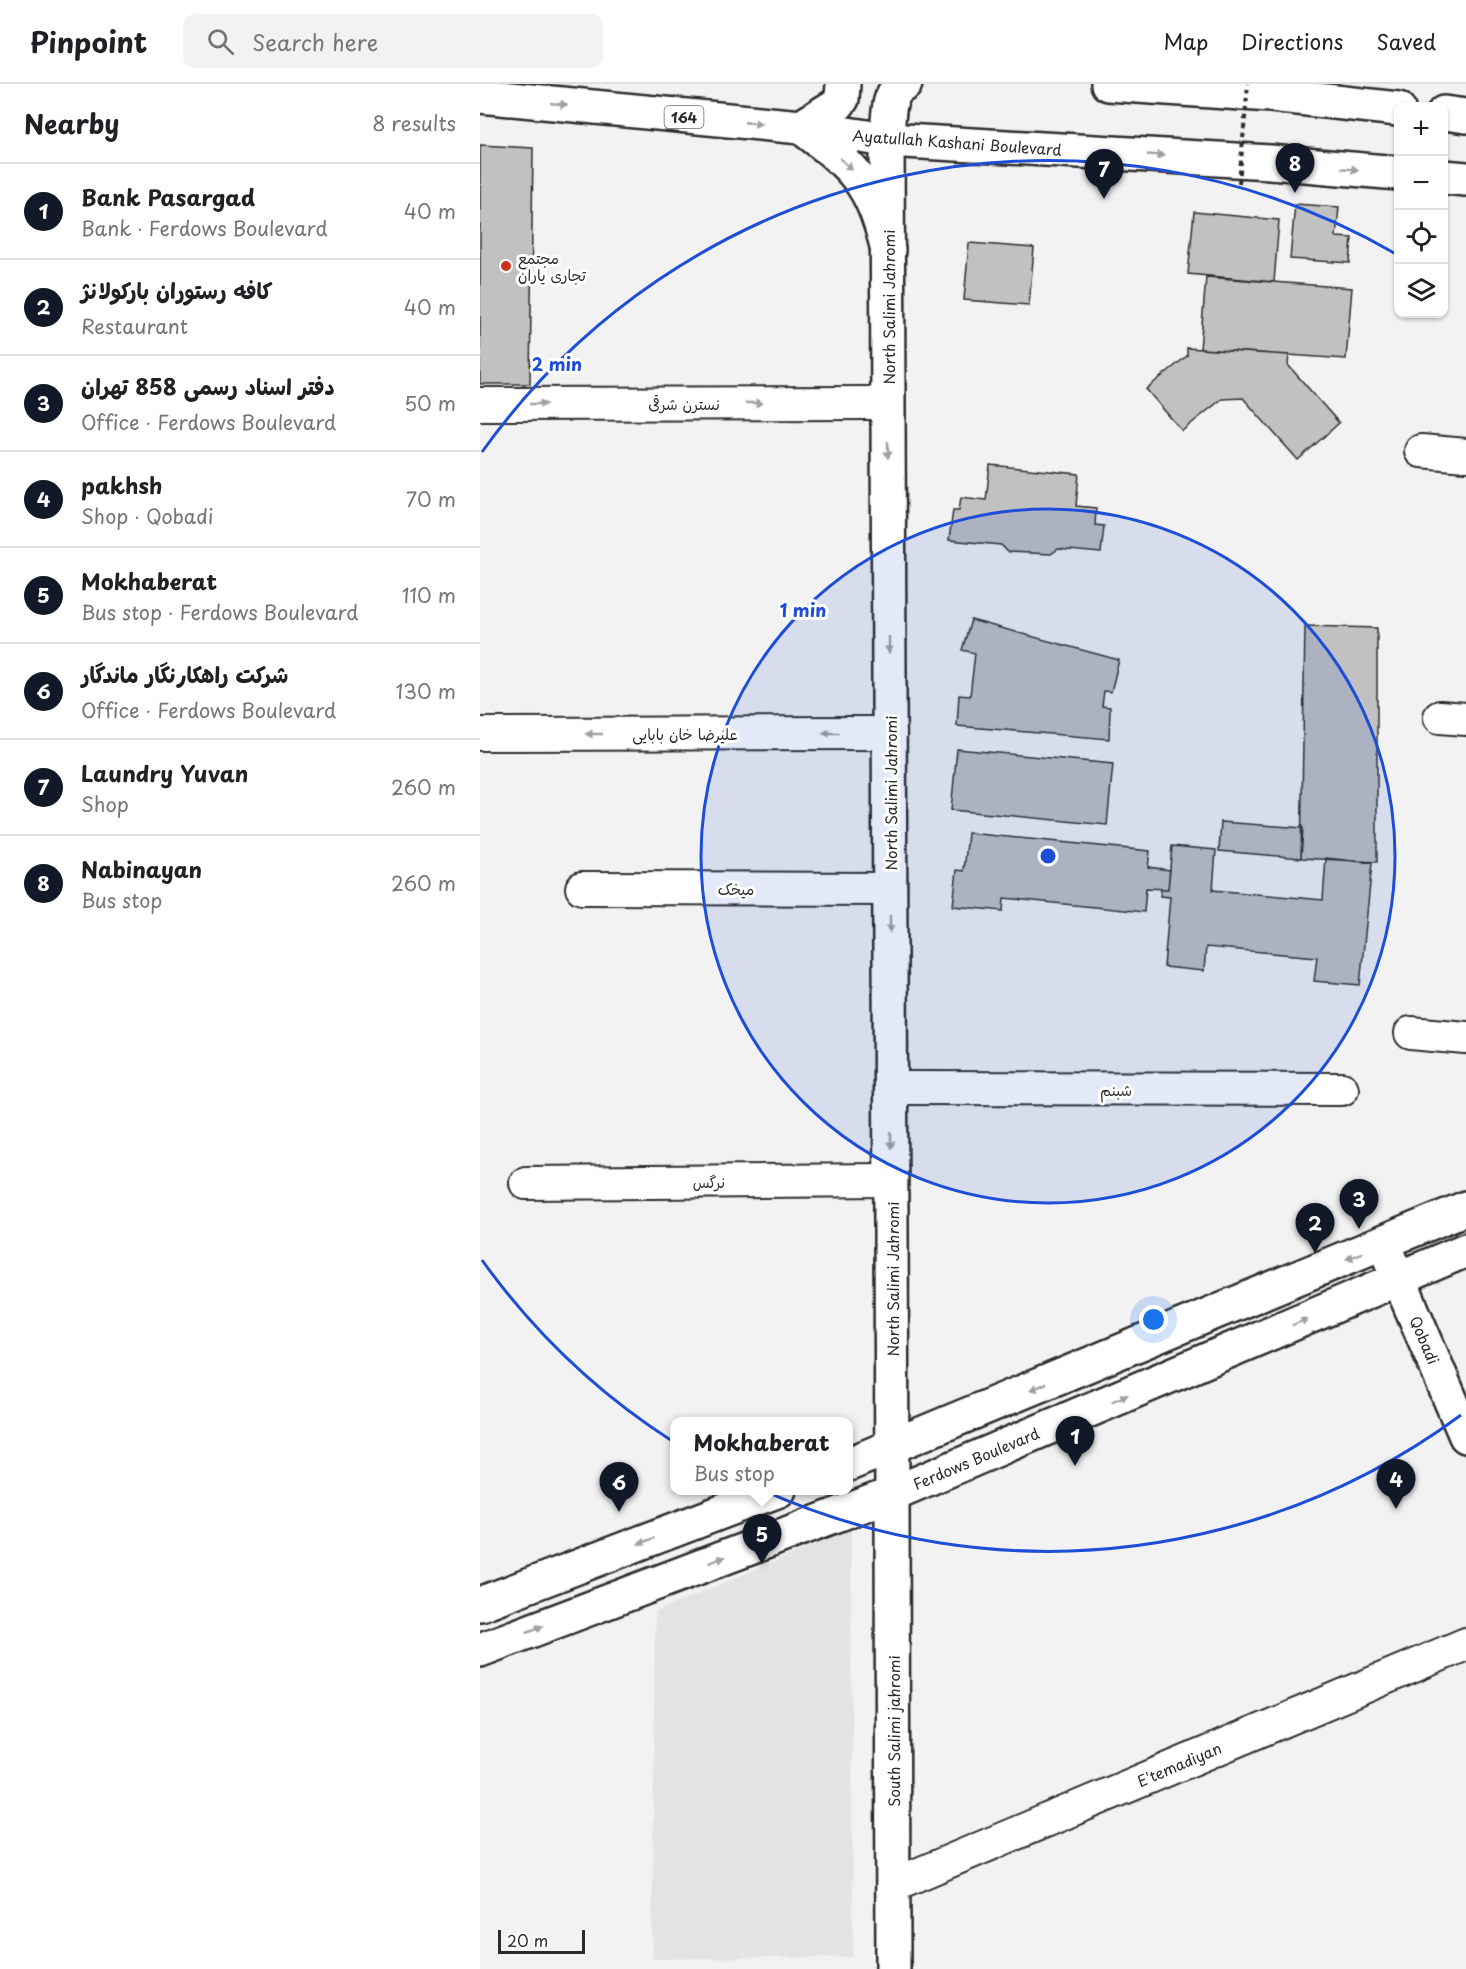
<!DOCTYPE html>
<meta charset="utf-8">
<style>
body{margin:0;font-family:"Playpen Sans","Playpen Sans Arabic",sans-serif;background:#f2f2f2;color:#202124}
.controls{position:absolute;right:18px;top:18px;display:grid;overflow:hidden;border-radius:12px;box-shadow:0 2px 4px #0004}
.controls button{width:54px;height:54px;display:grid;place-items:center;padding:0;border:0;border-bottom:2px solid #e0e0e0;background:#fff;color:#202124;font:30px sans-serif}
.scale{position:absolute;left:18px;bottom:15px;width:87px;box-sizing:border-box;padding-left:6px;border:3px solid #2b2b2b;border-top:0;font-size:16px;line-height:21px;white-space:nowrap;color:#2b2b2b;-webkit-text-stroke:4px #fff;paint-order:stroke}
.you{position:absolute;left:674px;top:1236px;width:21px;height:21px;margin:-15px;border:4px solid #fff;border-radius:50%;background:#1a73e8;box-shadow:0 0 0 9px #1a73e833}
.badge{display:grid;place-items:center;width:39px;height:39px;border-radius:50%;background:#111827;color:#fff;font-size:20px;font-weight:700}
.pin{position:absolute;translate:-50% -50px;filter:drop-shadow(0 2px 3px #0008)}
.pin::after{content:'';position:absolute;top:32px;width:21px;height:18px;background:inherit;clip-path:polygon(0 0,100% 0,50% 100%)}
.popup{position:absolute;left:190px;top:1333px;width:183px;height:78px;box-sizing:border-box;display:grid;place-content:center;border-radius:12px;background:#fff;filter:drop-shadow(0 2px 4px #0005);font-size:20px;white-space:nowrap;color:#757577}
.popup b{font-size:22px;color:#202124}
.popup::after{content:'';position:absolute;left:50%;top:100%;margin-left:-12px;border:12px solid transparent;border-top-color:#fff}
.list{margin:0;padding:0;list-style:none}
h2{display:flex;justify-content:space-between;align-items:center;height:78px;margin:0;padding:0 24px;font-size:26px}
h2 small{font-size:20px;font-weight:400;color:#757577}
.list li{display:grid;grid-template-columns:39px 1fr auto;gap:18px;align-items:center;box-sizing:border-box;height:96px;padding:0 24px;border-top:2px solid #e0e0e0}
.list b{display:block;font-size:22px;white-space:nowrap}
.list p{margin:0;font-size:20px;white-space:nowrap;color:#757577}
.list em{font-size:20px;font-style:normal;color:#757577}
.icon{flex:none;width:33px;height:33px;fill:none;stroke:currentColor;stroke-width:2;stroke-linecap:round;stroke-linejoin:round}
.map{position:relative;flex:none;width:986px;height:1885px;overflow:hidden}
header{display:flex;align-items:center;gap:36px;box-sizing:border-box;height:84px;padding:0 30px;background:#fff;border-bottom:2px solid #e0e0e0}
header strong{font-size:28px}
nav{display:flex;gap:33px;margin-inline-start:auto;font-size:21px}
.search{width:420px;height:54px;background:#f2f2f2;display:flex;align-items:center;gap:15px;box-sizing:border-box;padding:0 21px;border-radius:12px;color:#757577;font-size:22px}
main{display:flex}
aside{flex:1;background:#fff}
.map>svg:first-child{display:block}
</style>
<header>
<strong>Pinpoint</strong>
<div class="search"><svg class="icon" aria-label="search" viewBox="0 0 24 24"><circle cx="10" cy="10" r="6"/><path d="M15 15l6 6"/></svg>Search here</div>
<nav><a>Map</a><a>Directions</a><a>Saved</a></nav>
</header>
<main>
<aside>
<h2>Nearby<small>8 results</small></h2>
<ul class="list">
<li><span class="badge">1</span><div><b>Bank Pasargad</b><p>Bank · Ferdows Boulevard</p></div><em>40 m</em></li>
<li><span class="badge">2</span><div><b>کافه رستوران بارکولانژ</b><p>Restaurant</p></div><em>40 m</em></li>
<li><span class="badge">3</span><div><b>دفتر اسناد رسمی 858 تهران</b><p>Office · Ferdows Boulevard</p></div><em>50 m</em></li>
<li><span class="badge">4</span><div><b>pakhsh</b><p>Shop · Qobadi</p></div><em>70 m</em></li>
<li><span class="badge">5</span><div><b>Mokhaberat</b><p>Bus stop · Ferdows Boulevard</p></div><em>110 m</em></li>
<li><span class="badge">6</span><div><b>شرکت راهکارنگار ماندگار</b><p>Office · Ferdows Boulevard</p></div><em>130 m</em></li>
<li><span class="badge">7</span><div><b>Laundry Yuvan</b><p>Shop</p></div><em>260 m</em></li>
<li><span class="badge">8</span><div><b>Nabinayan</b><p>Bus stop</p></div><em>260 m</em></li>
</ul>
</aside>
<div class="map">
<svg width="986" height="1885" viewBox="0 0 986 1885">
<rect width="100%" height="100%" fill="#f2f2f2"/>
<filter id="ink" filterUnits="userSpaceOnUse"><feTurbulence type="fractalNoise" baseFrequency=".0167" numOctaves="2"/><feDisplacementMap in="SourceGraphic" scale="12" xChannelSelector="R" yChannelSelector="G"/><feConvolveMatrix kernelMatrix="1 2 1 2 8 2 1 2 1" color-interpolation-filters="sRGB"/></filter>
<g filter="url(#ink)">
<!-- built -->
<path fill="#e3e3e3" d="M371,1445L373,1873L172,1875L175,1528Z"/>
<!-- building -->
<path fill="#c1c1c1" stroke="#2b2b2b" stroke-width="1.5" d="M0,61L53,64L50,300H0Z
M815,120L859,123L856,153L872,154L870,179L810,175Z
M714,128L799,136L794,198L708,190Z
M489,159L554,164L549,221L484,216Z
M726,193L872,204L866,275L720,265Z
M707,264L809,271L808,281L859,339L818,376L763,314L742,315L702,347L666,305L707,272Z
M510,381L599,390L596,422L616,424L615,441L624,442L621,469L578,465L571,470L528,468L521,461L469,456L473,426H479L481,413L506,416Z
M491,536L639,576L631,608L624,607L622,622L630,623L629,655L477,642L479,611L490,612L495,569L482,566Z
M825,542L897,544V778L821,774Z
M477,665L633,680L627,741L471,726Z
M741,738L823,744L821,774L739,767Z
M488,749L670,767L668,783L690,786L688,805L666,804L664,828L524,814L523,827L473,822L477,786L484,787Z
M692,762L736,766L733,806L843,816L846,774L892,779L880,901L834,897L837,873L726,863L724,887L684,883L690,813L680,812L681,805H688Z"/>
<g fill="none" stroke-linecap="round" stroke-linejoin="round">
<!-- minor casing -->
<g stroke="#2b2b2b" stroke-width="36">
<path id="minor" d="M0,320L408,319
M941,367L986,371
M960,633L986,635
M0,650L410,649
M102,804L410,805
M931,949L986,954
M411,1004L862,1005
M46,1099L411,1096
M413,1801L986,1560"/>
</g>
<!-- tertiary casing -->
<g stroke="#2b2b2b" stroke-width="38">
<path id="tertiary" d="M904,1160L986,1352
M412,1410L413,1885"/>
</g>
<!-- secondary casing -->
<g stroke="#2b2b2b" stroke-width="38">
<path id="secondary" d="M407,56L412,1410
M369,1380L986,1124
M0,1520L299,1406
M0,1566L412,1410L986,1166"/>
</g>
<!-- primary casing -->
<g stroke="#2b2b2b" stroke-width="38">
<path id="primary" d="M363,0L362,15L358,20L321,43C376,85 391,98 408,166
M628,0L791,11L918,25
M0,12L321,43L407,56L790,78L918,89
M964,29L986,32
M407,56C409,38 405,8 425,0
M964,93L986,95"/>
</g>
<!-- minor -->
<use href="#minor" stroke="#fff" stroke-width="32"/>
<!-- tertiary -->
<use href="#tertiary" stroke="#fff" stroke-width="33"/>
<!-- secondary -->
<use href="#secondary" stroke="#fff" stroke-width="33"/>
<!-- primary -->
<use href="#primary" stroke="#fff" stroke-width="33"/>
<!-- path-bridge -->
<path stroke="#2b2b2b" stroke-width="4" stroke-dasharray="4.5 4.5" stroke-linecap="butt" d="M759,99L768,0"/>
</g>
<!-- one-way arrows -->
<defs><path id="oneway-solid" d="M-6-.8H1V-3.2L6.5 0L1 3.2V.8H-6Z" transform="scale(1.5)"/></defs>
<g fill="#a0a0a0">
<use href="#oneway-solid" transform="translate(79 20) rotate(6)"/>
<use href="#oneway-solid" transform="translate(273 39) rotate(5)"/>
<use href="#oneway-solid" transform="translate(676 71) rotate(3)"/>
<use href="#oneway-solid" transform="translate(366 80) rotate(43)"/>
<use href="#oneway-solid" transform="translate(870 85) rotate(5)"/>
<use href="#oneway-solid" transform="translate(274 319)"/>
<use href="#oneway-solid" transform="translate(58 320)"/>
<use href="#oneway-solid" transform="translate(408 366) rotate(90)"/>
<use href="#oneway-solid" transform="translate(409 561) rotate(90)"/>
<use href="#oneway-solid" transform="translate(351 649) rotate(180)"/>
<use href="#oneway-solid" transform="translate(114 650) rotate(180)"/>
<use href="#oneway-solid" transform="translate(410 840) rotate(90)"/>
<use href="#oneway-solid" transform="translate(411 1056) rotate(90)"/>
<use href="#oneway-solid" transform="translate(874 1172) rotate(157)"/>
<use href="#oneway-solid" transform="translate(820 1238) rotate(-23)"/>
<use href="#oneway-solid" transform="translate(558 1303) rotate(157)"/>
<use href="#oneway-solid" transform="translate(640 1314) rotate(-23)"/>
<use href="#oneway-solid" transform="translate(166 1457) rotate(159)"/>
<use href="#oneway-solid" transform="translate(237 1476) rotate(-21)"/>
<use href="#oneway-solid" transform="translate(55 1545) rotate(-21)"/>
</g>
</g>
<!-- distance rings -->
<circle cx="568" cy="772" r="347" fill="#1d4ed8" fill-opacity=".12"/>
<g fill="none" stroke="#1d4ed8" stroke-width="3">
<circle cx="568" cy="772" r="347"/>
<path d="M981 1331A695 695 0 0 1 2 1176M2 368A695 695 0 0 1 916 170"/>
</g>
<!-- markers -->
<circle fill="#c8321e" stroke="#fff" stroke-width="2" cx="26" cy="182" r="6"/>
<g text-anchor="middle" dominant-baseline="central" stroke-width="6" stroke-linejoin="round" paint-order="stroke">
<!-- shield labels -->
<rect fill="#fff" stroke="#6b6b6b" stroke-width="1.5" x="184.5" y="22" width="39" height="22" rx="4.5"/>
<g font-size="14" font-weight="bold" fill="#2b2b2b">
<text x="204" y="33">164</text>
</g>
<!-- street labels -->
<g font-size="15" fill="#2b2b2b" stroke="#fff">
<text transform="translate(477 58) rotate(4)">Ayatullah Kashani Boulevard</text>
<text transform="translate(408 223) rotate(-90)">North Salimi Jahromi</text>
<text x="204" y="319">نسترن شرقی</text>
<text x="205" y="649">علیرضا خان بابایی</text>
<text transform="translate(410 709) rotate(-90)">North Salimi Jahromi</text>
<text x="256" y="804">میخک</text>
<text x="636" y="1005">شبنم</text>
<text x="229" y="1097">نرگس</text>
<text transform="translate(412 1195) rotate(-90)">North Salimi Jahromi</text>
<text transform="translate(945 1256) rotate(67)">Qobadi</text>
<text transform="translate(496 1374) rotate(-23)">Ferdows Boulevard</text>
<text transform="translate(413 1647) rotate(-90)">South Salimi jahromi</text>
<text transform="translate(699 1680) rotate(-23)">E'temadiyan</text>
</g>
<!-- poi labels -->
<g font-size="15" fill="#2b2b2b" stroke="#fff" text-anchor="start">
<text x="38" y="173">مجتمع<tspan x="38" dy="17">تجاری یاران</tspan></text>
</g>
</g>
<circle cx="568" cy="772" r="9" fill="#1d4ed8" stroke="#fff" stroke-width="3"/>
<g font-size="18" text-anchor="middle" font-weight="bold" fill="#1d4ed8" stroke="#fff" stroke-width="6" stroke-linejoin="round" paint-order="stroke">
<text x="77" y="287">2 min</text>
<text x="323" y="533">1 min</text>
</g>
</svg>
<div class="controls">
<button>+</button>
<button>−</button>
<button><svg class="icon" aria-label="locate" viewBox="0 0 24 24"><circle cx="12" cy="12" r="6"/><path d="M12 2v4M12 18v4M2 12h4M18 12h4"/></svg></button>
<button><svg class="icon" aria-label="layers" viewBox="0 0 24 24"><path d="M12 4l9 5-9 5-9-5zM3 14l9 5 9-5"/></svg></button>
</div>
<div class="scale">20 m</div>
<div class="you"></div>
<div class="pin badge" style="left:595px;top:1382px">1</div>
<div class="pin badge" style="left:835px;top:1169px">2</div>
<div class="pin badge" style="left:879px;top:1145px">3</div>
<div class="pin badge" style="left:916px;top:1425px">4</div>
<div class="pin badge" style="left:282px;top:1480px">5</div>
<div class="popup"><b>Mokhaberat</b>Bus stop</div>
<div class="pin badge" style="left:139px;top:1428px">6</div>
<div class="pin badge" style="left:624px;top:115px">7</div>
<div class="pin badge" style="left:815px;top:109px">8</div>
</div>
</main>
